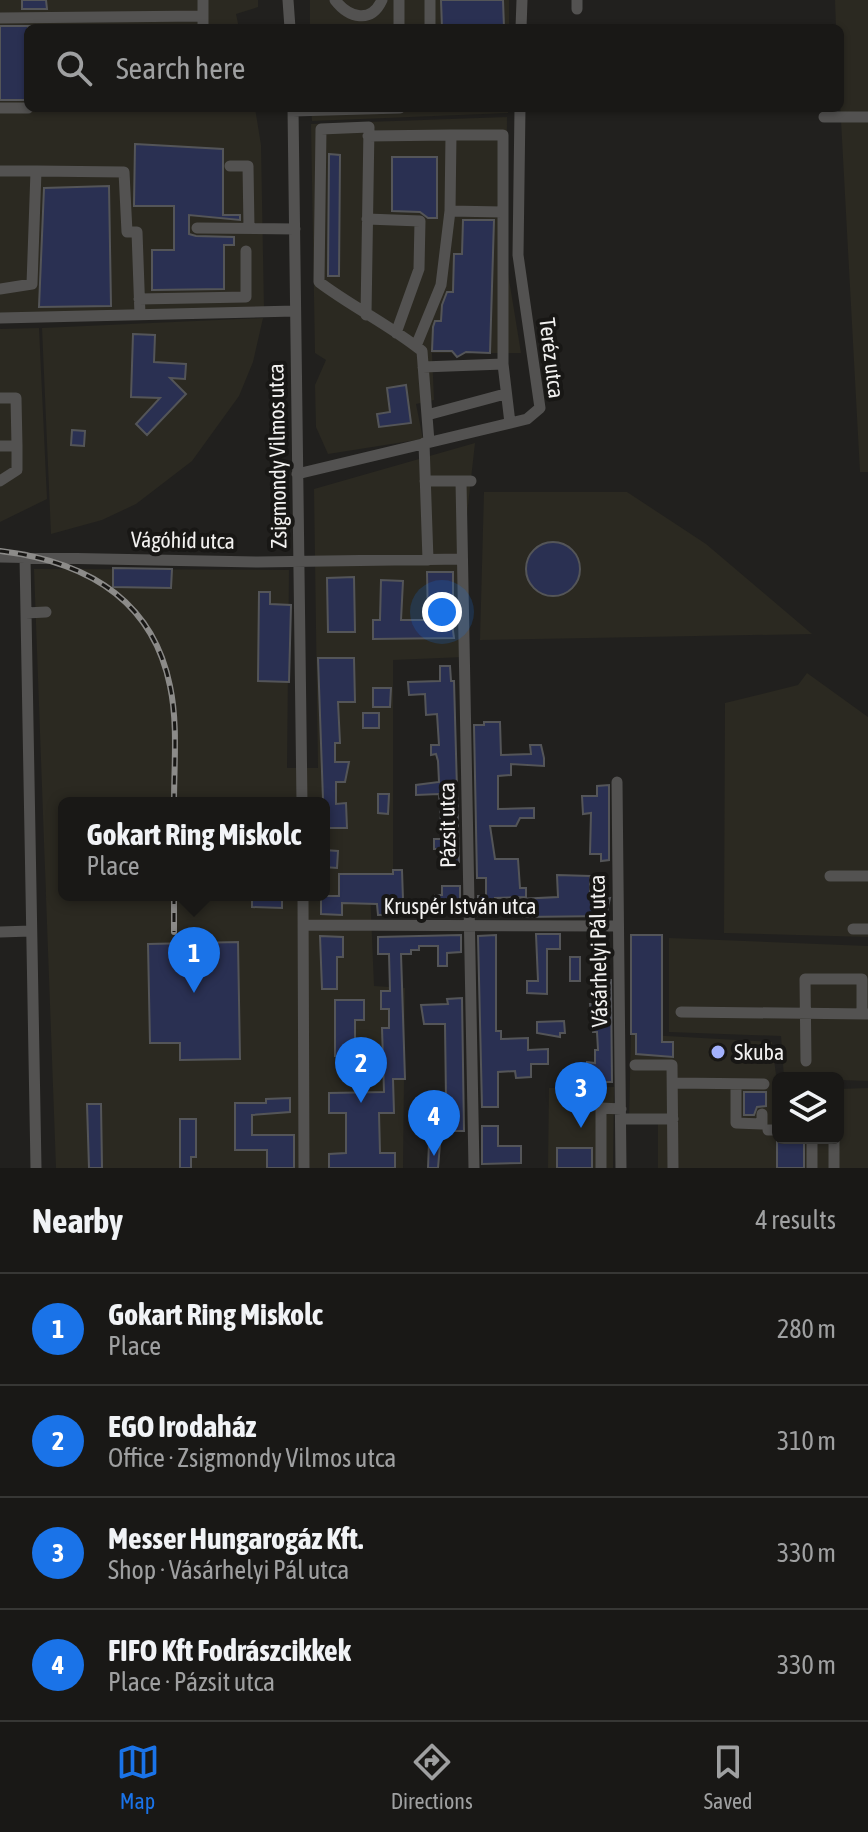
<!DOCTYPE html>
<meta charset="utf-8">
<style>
body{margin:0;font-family:"Asap Condensed",sans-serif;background:#22211f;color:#f1f3f6}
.controls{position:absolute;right:24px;bottom:24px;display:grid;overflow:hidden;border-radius:12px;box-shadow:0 2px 6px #0004}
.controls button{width:72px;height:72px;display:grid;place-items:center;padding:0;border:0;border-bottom:2px solid #373735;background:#191816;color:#f1f3f6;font:40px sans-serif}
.you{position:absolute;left:442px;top:612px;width:28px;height:28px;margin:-20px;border:6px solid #fff;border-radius:50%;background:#1a73e8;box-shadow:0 0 0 12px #1a73e833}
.badge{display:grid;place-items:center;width:52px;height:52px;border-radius:50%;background:#1a73e8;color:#fff;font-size:26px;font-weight:700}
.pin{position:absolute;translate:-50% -66px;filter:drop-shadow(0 2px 4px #0008)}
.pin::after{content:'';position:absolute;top:42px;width:28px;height:24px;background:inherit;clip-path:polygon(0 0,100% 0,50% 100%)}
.popup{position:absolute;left:58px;top:797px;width:272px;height:104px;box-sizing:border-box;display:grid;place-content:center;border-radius:12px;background:#191816;filter:drop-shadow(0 2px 6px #0005);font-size:26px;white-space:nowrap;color:#9fa0a1}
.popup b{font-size:30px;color:#f1f3f6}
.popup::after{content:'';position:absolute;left:50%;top:100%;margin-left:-16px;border:16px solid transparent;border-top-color:#191816}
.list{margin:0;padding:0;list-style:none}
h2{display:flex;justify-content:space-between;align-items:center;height:104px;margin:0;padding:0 32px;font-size:34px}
h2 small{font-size:26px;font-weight:400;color:#9fa0a1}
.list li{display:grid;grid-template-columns:52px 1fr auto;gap:24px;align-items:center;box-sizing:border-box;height:112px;padding:0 32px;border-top:2px solid #373735}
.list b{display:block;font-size:30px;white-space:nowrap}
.list p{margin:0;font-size:26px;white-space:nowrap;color:#9fa0a1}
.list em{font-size:26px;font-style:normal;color:#9fa0a1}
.icon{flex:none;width:44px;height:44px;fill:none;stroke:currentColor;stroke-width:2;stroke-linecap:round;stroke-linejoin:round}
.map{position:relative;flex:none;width:868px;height:1168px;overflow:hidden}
.search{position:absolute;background:#191816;box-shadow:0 2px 6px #0004;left:24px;right:24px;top:24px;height:88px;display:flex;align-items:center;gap:20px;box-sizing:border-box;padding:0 28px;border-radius:12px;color:#9fa0a1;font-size:30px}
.sheet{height:552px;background:#191816}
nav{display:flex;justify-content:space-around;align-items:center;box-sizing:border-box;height:112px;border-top:2px solid #373735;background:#191816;font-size:22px;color:#9fa0a1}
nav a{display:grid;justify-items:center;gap:4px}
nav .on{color:#1a73e8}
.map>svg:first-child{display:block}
</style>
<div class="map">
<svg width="868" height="1168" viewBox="0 0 868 1168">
<rect width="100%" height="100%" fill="#21201e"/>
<!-- built -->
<path fill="#2b2921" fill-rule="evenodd" d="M0,0H258V7L236,14L239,28H28V108H255L261,145L264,309L0,315Z
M310,0H509V28H310Z
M835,0H868V472H860L840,102V28H836Z
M311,108H508V113L312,121Z
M507,117L506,261L521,353H432L434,400L416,404L423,439L328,454L316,427L315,385L326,360L315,353L311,124Z
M263,318L253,362L239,396L192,461L136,504L102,520L51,534L42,328Z
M39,328L47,499L0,522V329Z
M475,443L462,559L464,657L393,660V888L370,889L374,986L405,988L403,1168H56L34,569L289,570L287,768H318L314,489ZM64,803H324V895H64Z
M484,492H627L706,544L812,634L480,640Z
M807,673L868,717V937L724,933L725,703L798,685Z
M669,938L868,946V1081L784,1078L781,1036L669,1032Z
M631,1034L772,1042L778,1092V1138H838V1089L868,1088V1168H658V1123L629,1121Z
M614,1087L613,1168H548L549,1088Z"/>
<!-- building -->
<path fill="#2a3052" stroke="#545558" stroke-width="2" d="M22,0H46L47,9H22Z
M441,0H503L504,28H442Z
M0,26H47L28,28V100H0Z
M135,144L223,149V215H240V220L189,215V234L196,236L234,237V245H224V289L152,290V250H174V206H134Z
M329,154L340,155L339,276H328Z
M392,157H437V218H428L420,212L392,211Z
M109,186L111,306L39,307L44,188Z
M463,220H494L490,353L466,352L457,357L452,351H432L433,327L435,321H441L442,305L447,292H453L454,254H462Z
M133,334L155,335L154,362L186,364L185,379L170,378L186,394L147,435L136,424L160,398L131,397Z
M406,385L411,423L379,427L377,414L390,412L387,388Z
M72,430L85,431L84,446L71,445Z
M526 569a27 27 0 1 1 54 0a27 27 0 1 1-54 0Z
M113,568L172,569L171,588L113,587Z
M427,572H453V602H449L454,638L373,639V620H380L381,580L403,581L401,620H428Z
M354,577L355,632H328L327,578Z
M259,592H270V604L291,605L289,682L258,681Z
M318,658H354L355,702H338L340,743H335V762H349L345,782H336V804L346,803L347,828H324Z
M440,666H450L451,681H454L459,862H443V849H434V839H442L439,794L416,795V785L439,782L438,761L436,754L431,755V745H439L437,714L426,715L425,694L409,695L408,682L440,681Z
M373,688H391L390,707H373Z
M363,713H379V728H363Z
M484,722H500L501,755L531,754L530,745H541L544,758V766L511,764V775L498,776V809L534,808V818H520L516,826H490L495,859H518L520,888H526V897L495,898V916H478V896H486V878H477L474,725H484Z
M609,785V860L601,861V854H590L591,813L583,814L582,796H597V786Z
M378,794H389L388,814L378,813Z
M324,850L338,851L337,868L324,867Z
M393,870H402L403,900H412L413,914L378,915L377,904L342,903V915L321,914V896H339V874H393Z
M557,875L590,876V895L605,894L606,899L610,898L606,916L523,917L519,899L558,897Z
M442,886H460V913H442V908H435V895H442Z
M252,895H282V908L252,907Z
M536,934H560V949H547V994L527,993V981H538Z
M461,935V952L447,953V966H438V946H419V950H411V954H401L405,1079H393L394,1113H379L380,1153H395V1168H329V1154L346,1153V1113H329V1093L384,1092L382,1028H389V1009H381V991H390L389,954H378V937Z
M496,935V1031H501V1039L528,1038V1050L548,1049V1064H531V1077L516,1078L515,1071L498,1072V1107H482L478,936Z
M631,935H662V1042H673V1057L636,1054V1034H631Z
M320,936L343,937V957H337V989H322Z
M238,942L240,1059L180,1060V1043H150L148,944Z
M570,957H580V981H570Z
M600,980H611L612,1082H600V1073H586L587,1062L595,1063V1050H598L597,1032H593L590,1004H596L595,984H600Z
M462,998L464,1131H446L442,1099H446L445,1024H424L421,1005L448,1004L447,999Z
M335,1000H364V1020H355V1056H335Z
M564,1021L565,1033H560V1037L537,1033V1022Z
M744,1092H766V1106L757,1107L754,1115H744Z
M290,1098V1112L252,1115V1135H294V1168H267V1150H235V1103H266V1099Z
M87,1104H101L102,1168H89Z
M180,1119H196V1157H191V1168H180Z
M482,1126H498V1146H521V1163L482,1164Z
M777,1142H804V1168H777Z
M429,1143L440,1144L438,1168H428Z
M557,1148H592V1168H557Z"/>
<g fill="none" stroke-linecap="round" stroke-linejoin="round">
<!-- minor -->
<path stroke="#535251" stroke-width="11" d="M288,0L290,28
M335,0C349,18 371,24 382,0
M399,0V28
M430,0V28
M577,9V0
M203,16V0
M0,18L203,16V28
M521,28L522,0
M0,108H28
M293,108L302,803
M293,111L400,108
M824,117H868
M368,136L451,135L450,211L441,285L416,346
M230,166H248L249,228
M0,171H36L32,284L0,289
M36,171L124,172L127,232H137L140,315
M450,211L502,212
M367,219L420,221L419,269L396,333
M197,228L295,229
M139,299L246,297V251
M366,315L369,127L321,129L319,282C352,307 390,325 422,351L429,442
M0,318L295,311
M503,364L510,423
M423,367L503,364V135H451
M0,398H16L17,446H0
M427,415L505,394
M424,443L428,560
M297,474L527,419L540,408L518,255L520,108
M0,481L17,470V446
M425,481H471
M461,481L474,1168
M0,557L258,562L462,559
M25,557L36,1168
M26,613L46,612
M617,782L621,1168
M830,876H868
M303,895L304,1168
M303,925L617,926
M853,929H868
M0,932L31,931
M681,1012L868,1014
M806,1061L805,979H862V1014
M635,1065H672L673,1168
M673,1083L764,1084
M736,1084V1123L762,1124V1114
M622,1119H673
M768,1130H778
M834,1138V1168
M601,1168V1108L621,1109
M812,1168V1138"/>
<!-- rail casing -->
<g stroke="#8c8b89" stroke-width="6">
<path id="rail" d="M0,551C83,561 152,597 170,686C178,723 174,765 174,803
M174,895V932"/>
</g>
<!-- rail -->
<use href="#rail" stroke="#181715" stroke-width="3" stroke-dasharray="9" stroke-linecap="butt"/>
</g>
<!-- markers -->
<circle fill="#a3b2fd" stroke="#181715" stroke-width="3" cx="718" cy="1052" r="8"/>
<g text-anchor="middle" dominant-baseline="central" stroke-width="8" stroke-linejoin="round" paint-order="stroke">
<!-- street labels -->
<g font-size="22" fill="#f2f1f0" stroke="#181715">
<text transform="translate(552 358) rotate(83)">Teréz utca</text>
<text transform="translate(277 456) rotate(-91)">Zsigmondy Vilmos utca</text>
<text transform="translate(183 540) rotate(1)">Vágóhíd utca</text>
<text transform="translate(447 825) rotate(-91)">Pázsit utca</text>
<text x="460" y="906">Kruspér István utca</text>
<text transform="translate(598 951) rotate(-91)">Vásárhelyi Pál utca</text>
</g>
<!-- poi labels -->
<g font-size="22" fill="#f2f1f0" stroke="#181715" text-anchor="start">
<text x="734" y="1052">Skuba</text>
</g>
</g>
</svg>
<div class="controls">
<button><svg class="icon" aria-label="layers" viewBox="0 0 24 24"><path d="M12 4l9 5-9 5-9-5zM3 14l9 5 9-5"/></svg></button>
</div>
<div class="you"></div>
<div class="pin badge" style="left:194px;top:993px">1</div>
<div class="popup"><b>Gokart Ring Miskolc</b>Place</div>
<div class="pin badge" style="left:361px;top:1103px">2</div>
<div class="pin badge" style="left:581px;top:1128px">3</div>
<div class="pin badge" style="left:434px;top:1156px">4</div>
<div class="search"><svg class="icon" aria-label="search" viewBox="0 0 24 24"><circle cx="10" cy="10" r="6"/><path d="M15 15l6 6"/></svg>Search here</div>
</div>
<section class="sheet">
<h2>Nearby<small>4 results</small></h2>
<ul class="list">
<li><span class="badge">1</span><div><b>Gokart Ring Miskolc</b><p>Place</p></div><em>280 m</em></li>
<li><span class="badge">2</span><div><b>EGO Irodaház</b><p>Office · Zsigmondy Vilmos utca</p></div><em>310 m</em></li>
<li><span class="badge">3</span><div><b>Messer Hungarogáz Kft.</b><p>Shop · Vásárhelyi Pál utca</p></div><em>330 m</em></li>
<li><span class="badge">4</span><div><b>FIFO Kft Fodrászcikkek</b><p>Place · Pázsit utca</p></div><em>330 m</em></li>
</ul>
</section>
<nav>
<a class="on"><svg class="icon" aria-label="map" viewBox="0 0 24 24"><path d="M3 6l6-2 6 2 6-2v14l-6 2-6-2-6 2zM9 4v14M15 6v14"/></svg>Map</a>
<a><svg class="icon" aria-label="directions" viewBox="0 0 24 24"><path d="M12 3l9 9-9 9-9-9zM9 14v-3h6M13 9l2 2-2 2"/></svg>Directions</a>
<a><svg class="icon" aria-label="saved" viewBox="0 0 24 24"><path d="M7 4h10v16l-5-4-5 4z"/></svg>Saved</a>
</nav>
